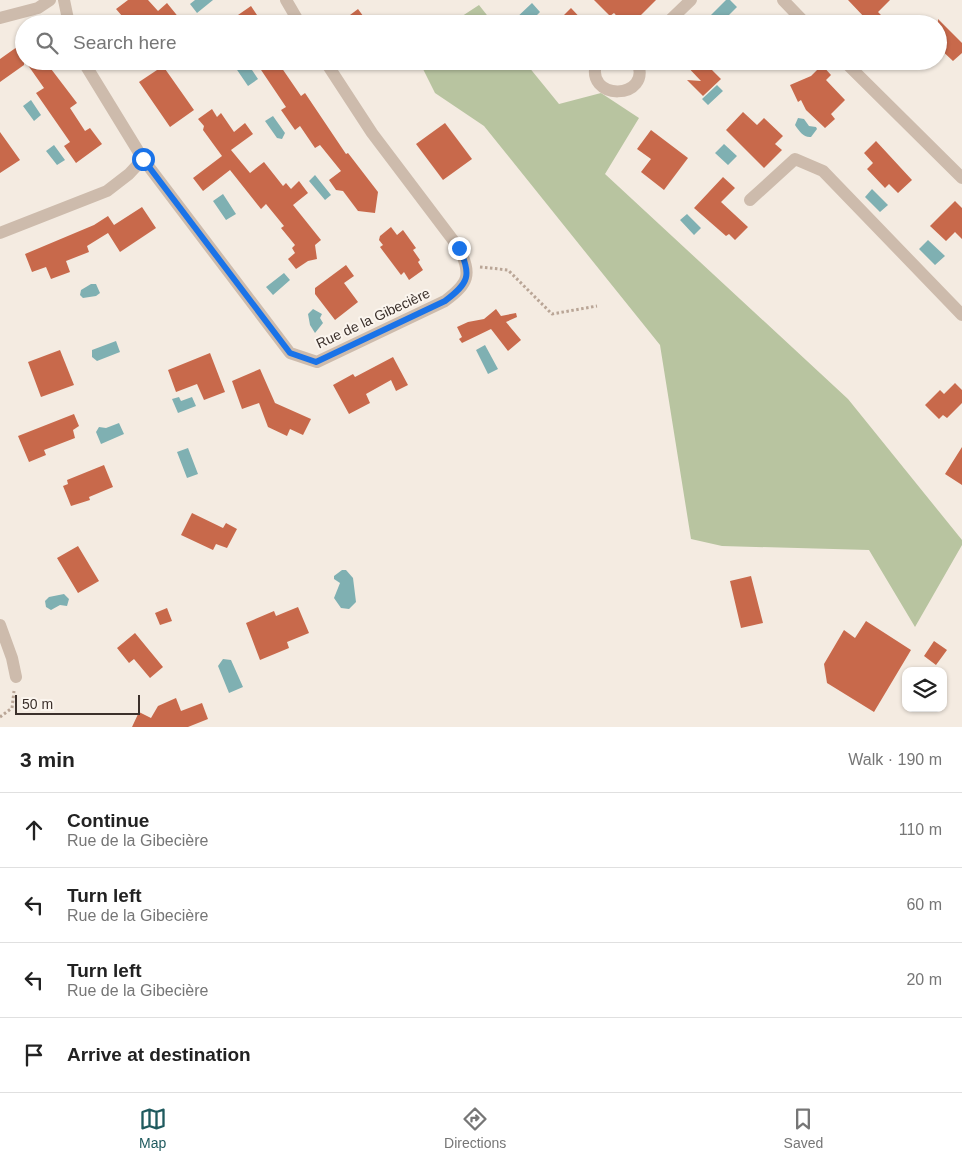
<!DOCTYPE html>
<meta charset="utf-8">
<style>
body{margin:0;font-family:Helvetica,sans-serif;background:#f2f2f2;color:#222}
.controls{position:absolute;right:15px;bottom:15px;display:grid;overflow:hidden;border-radius:10px;box-shadow:0 1px 4px #0004}
.controls button{width:45px;height:45px;display:grid;place-items:center;padding:0;border:0;border-bottom:1px solid #e0e0e0;background:#fff;color:#222;font:25px sans-serif}
.scale{position:absolute;left:15px;bottom:12px;width:125px;box-sizing:border-box;padding-left:5px;border:2px solid #3b302b;border-top:0;font-size:14px;line-height:18px;white-space:nowrap;color:#3b302b;-webkit-text-stroke:4px #fbf5ee;paint-order:stroke}
.stop{position:absolute;width:15px;height:15px;margin:-11px;border:4px solid #1a73e8;border-radius:50%;background:#fff}
.stop.end{background:#1a73e8;border-color:#fff;box-shadow:0 1px 5px #0008}
.list{margin:0;padding:0;list-style:none}
h2{display:flex;justify-content:space-between;align-items:center;height:65px;margin:0;padding:0 20px;font-size:21px}
h2 small{font-size:16px;font-weight:400;color:#767676}
.list li{display:grid;grid-template-columns:32px 1fr auto;gap:15px;align-items:center;box-sizing:border-box;height:75px;padding:0 20px;border-top:1px solid #e0e0e0}
.list b{display:block;font-size:19px;white-space:nowrap}
.list p{margin:0;font-size:16px;white-space:nowrap;color:#767676}
.list em{font-size:16px;font-style:normal;color:#767676}
.icon{flex:none;width:28px;height:28px;fill:none;stroke:currentColor;stroke-width:2;stroke-linecap:round;stroke-linejoin:round}
.map{position:relative;flex:none;width:962px;height:727px;overflow:hidden}
.search{position:absolute;background:#fff;box-shadow:0 1px 4px #0004;left:15px;right:15px;top:15px;height:55px;display:flex;align-items:center;gap:12px;box-sizing:border-box;padding:0 18px;border-radius:28px;color:#767676;font-size:19px}
.sheet{height:365px;background:#fff}
nav{display:flex;justify-content:space-around;align-items:center;box-sizing:border-box;height:70px;border-top:1px solid #e0e0e0;background:#fff;font-size:14px;color:#767676}
nav a{display:grid;justify-items:center;gap:2px}
nav .on{color:#1f5a5e}
.map>svg:first-child{display:block}
</style>
<div class="map">
<svg width="962" height="727" viewBox="0 0 962 727">
<rect width="100%" height="100%" fill="#f4ebe1"/>
<!-- green -->
<path fill="#b8c4a0" d="M479,5L494,24H450Z
M419,61H524L559,104L601,93L639,118L605,174L848,399L962,540V545L915,627L869,550L722,546L691,539L660,345L484,126L435,93Z"/>
<!-- water -->
<path fill="#7fb0b2" d="M195,0H213L197,13L190,4Z
M726,0H730L737,7L720,24H713L710,16Z
M532,3L540,12L528,24H518L514,20Z
M231,61H246L258,79L248,86Z
M717,85L723,91L708,105L702,99Z
M31,100L41,115L34,121L23,106Z
M273,116L285,133L282,139L277,138L265,121Z
M798,118L804,119L809,126L816,127L817,129L811,137C804,138 799,131 795,125Z
M724,144L737,156L728,165L715,153Z
M54,145L65,160L57,165L46,151Z
M315,175L331,195L325,200L309,181Z
M872,189L888,205L880,212L865,197Z
M223,194L236,214L226,220L213,201Z
M687,214L701,228L694,235L680,220Z
M928,240L945,256L935,265L919,249Z
M284,273L290,280L273,295L266,287Z
M91,284H96L100,293L96,296L83,298L80,295L81,290Z
M313,309L322,314L320,318L323,323L315,333L310,325L308,314Z
M116,341L120,352L97,361L92,357V350Z
M485,345L498,369L488,374L476,350Z
M179,397L181,401L192,397L196,406L178,413L172,399Z
M119,423L124,434L101,444L96,432L99,427L106,428Z
M188,448L198,474L187,478L177,452Z
M342,570H346L353,578L356,602L349,609L341,608L334,598L340,583L334,579V576Z
M64,594L69,599L67,606L60,605L51,610L46,607L45,601L49,597Z
M223,659L231,660L243,687L229,693L218,666Z"/>
<!-- building -->
<path fill="#c8694b" d="M128,0H148L158,11L167,3L184,24H129L116,9Z
M594,0H656L632,24H624L614,13L610,16Z
M848,0H890L878,12L890,24H865L866,19Z
M251,6L263,24H225Z
M571,8L586,24H555Z
M358,9L369,24H338Z
M938,19L962,43V53L953,61L938,47Z
M24,42V65L0,82V59Z
M25,61H45L77,103L70,108L85,131L90,128L102,144L76,163L64,146L70,142L36,93L44,88Z
M255,61H277L301,96L305,93L346,154L348,153L378,192L375,213L358,211L343,191L336,190L329,180L341,171L320,145L315,148L300,126L295,130L281,110L286,107Z
M682,61H722L712,70L721,79L703,96L687,80L701,81Z
M822,65L831,75L826,80L845,100L831,114L835,119L825,128L806,110L801,100L798,102L790,85L811,76Z
M163,66L194,110L170,127L139,82Z
M212,109L217,117L221,113L234,132L245,123L253,134L231,150L250,173L264,162L283,186L286,183L291,189L299,181L308,193L293,205L321,240L315,245L317,259L308,261L296,269L288,259L295,253L292,248L295,245L281,228L284,226L266,204L261,209L230,170L203,191L193,178L222,156L203,130L204,126L198,119Z
M743,112L757,125L764,118L783,136L775,144L782,150L764,168L726,130Z
M445,123L472,159L443,180L416,144Z
M651,130L688,158L664,190L641,172L651,159L637,149Z
M0,132L20,160L0,173Z
M876,141L912,180L898,193L889,184L885,188L867,169L873,163L864,153Z
M723,177L735,188L721,202L748,227L735,240L729,234L726,236L694,208Z
M955,201L962,208V239L955,232L946,241L930,226Z
M142,207L156,228L120,252L108,233L87,246L89,252L66,261L70,272L51,279L46,267L32,272L25,254L94,225L108,216L114,225Z
M391,227L397,235L403,230L416,248L413,250L420,260L418,262L423,270L409,280L404,272L401,275L380,247L383,245L379,240L380,236Z
M346,265L354,276L344,283L358,302L335,320L315,294V288Z
M496,309L501,316L516,313L517,317L506,322L521,340L508,351L491,329L462,343L459,339L462,337L457,327L468,322L484,319Z
M60,350L74,385L41,397L28,362Z
M210,353L225,392L204,400L197,384L176,392L168,370Z
M393,357L408,385L396,391L391,380L366,394L370,403L349,414L333,385L353,374L355,377Z
M260,369L275,403L311,419L303,435L290,429L287,436L268,427L259,403L242,409L232,381Z
M955,383L962,390V403L947,418L943,415L939,419L925,405L940,390L944,394Z
M74,414L79,426L73,430L75,438L44,450L46,455L29,462L18,436Z
M962,447V485L945,474Z
M104,465L113,487L89,497L90,500L71,506L63,486L68,484L67,480Z
M192,513L223,528L226,523L237,529L227,548L216,544L213,550L181,535Z
M78,546L99,581L78,593L57,558Z
M751,576L763,623L741,628L730,581Z
M298,607L309,633L287,642L289,648L260,660L246,623L274,611L276,616Z
M167,608L172,621L160,625L155,613Z
M866,621L911,650L874,712L827,683L824,664L844,630L855,638Z
M135,633L163,667L150,678L134,659L129,663L117,648Z
M934,641L947,650L936,665L924,656Z
M176,698L181,711L202,703L208,719L188,727H132L139,712L151,718L158,706Z"/>
<g fill="none" stroke-linecap="round" stroke-linejoin="round">
<!-- path -->
<path stroke="#b9a596" stroke-width="3" stroke-dasharray="2.5 2.5" stroke-linecap="butt" d="M480,267L508,270L552,314L597,306
M0,717L12,708L14,691"/>
<!-- minor -->
<path stroke="#cdbbac" stroke-width="12" d="M64,0L69,24
M286,0L300,24
M783,0L806,24
M0,18L38,8L50,0
M666,24L691,0
M83,61L143,159L290,353L317,362L445,301C469,283 472,275 459,248L372,133L325,61
M597,61C582,102 654,101 637,61
M844,61L962,178
M750,200L795,159L823,171L962,315
M0,233L107,191L129,174L143,159
M0,625L12,658L16,677"/>
</g>
<g fill="none" stroke-linecap="round" stroke-linejoin="round">
<!-- route -->
<path stroke="#1a73e8" stroke-width="6" d="M143,159L290,353L316,362L445,301C469,283 472,275 459,248"/>
</g>
<g text-anchor="middle" dominant-baseline="central" stroke-width="4" stroke-linejoin="round" paint-order="stroke">
<!-- street labels -->
<g font-size="14" fill="#3b302b" stroke="#fbf5ee">
<text transform="translate(373 318) rotate(-25)">Rue de la Gibecière</text>
</g>
</g>
</svg>
<div class="controls">
<button><svg class="icon" aria-label="layers" viewBox="0 0 24 24"><path d="M12 4l9 5-9 5-9-5zM3 14l9 5 9-5"/></svg></button>
</div>
<div class="scale">50 m</div>
<div class="stop" style="left:143px;top:159px"></div>
<div class="stop end" style="left:459px;top:248px"></div>
<div class="search"><svg class="icon" aria-label="search" viewBox="0 0 24 24"><circle cx="10" cy="10" r="6"/><path d="M15 15l6 6"/></svg>Search here</div>
</div>
<section class="sheet">
<h2>3 min<small>Walk · 190 m</small></h2>
<ul class="list">
<li><svg class="icon" aria-label="ahead" viewBox="0 0 24 24"><path d="M12 20V5M6 11l6-6 6 6"/></svg><div><b>Continue</b><p>Rue de la Gibecière</p></div><em>110 m</em></li>
<li><svg class="icon" aria-label="left" viewBox="0 0 24 24"><path d="M17 20v-9H6M10 6l-5 5 5 5"/></svg><div><b>Turn left</b><p>Rue de la Gibecière</p></div><em>60 m</em></li>
<li><svg class="icon" aria-label="left" viewBox="0 0 24 24"><path d="M17 20v-9H6M10 6l-5 5 5 5"/></svg><div><b>Turn left</b><p>Rue de la Gibecière</p></div><em>20 m</em></li>
<li><svg class="icon" aria-label="arrive" viewBox="0 0 24 24"><path d="M6 21V4h12l-3 4 3 4H6"/></svg><div><b>Arrive at destination</b></div></li>
</ul>
</section>
<nav>
<a class="on"><svg class="icon" aria-label="map" viewBox="0 0 24 24"><path d="M3 6l6-2 6 2 6-2v14l-6 2-6-2-6 2zM9 4v14M15 6v14"/></svg>Map</a>
<a><svg class="icon" aria-label="directions" viewBox="0 0 24 24"><path d="M12 3l9 9-9 9-9-9zM9 14v-3h6M13 9l2 2-2 2"/></svg>Directions</a>
<a><svg class="icon" aria-label="saved" viewBox="0 0 24 24"><path d="M7 4h10v16l-5-4-5 4z"/></svg>Saved</a>
</nav>
